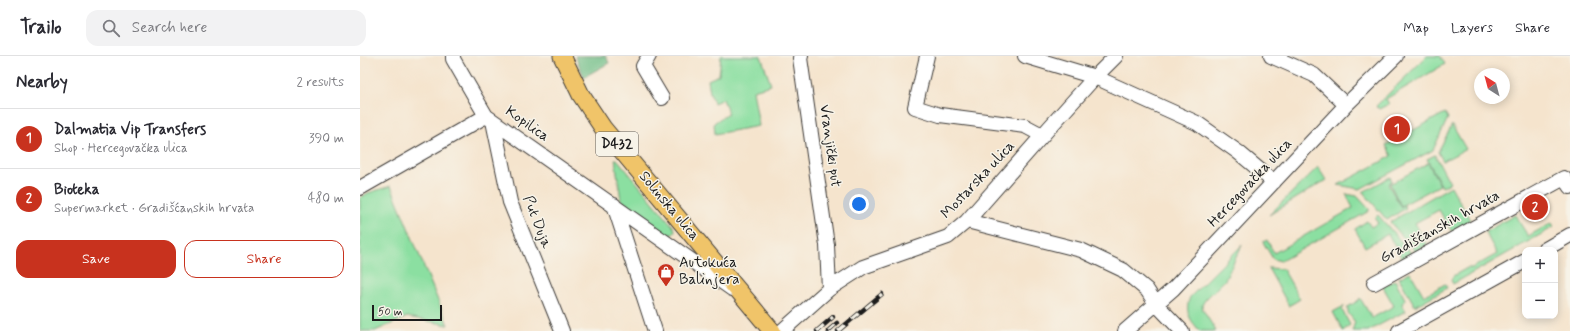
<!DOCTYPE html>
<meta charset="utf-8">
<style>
body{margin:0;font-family:Mynerve,sans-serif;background:#f2f2f3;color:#2b2b33}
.controls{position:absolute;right:12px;bottom:12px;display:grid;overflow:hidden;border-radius:8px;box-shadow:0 2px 10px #0003}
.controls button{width:36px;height:36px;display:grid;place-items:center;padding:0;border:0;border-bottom:1px solid #e1e1e2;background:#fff;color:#2b2b33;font:20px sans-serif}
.compass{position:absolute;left:1114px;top:12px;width:36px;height:36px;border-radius:50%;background:#fff;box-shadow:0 2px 10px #0003;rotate:324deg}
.scale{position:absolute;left:12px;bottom:10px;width:70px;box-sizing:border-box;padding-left:4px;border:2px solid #1c1c1c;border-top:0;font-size:11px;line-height:14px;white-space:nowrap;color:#1c1c1c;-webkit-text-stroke:3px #f7f3e8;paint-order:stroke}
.you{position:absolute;left:499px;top:148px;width:14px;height:14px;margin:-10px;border:3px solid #fff;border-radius:50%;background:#1a73e8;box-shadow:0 0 0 6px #1a73e833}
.badge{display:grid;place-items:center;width:26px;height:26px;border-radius:50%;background:#c8321e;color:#fff;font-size:13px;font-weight:700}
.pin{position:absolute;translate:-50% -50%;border:2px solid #fff;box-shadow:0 1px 4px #0006}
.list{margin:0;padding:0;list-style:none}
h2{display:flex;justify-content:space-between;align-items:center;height:52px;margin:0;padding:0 16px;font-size:17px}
h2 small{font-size:13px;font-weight:400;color:#7c7c81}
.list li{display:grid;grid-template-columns:26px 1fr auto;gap:12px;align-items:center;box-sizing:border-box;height:60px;padding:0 16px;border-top:1px solid #e1e1e2}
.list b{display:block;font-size:15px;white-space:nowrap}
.list p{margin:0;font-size:13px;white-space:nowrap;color:#7c7c81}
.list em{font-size:13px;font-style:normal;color:#7c7c81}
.actions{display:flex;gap:8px;padding:12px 16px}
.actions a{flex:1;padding:9px 0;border:1px solid #c8321e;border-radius:12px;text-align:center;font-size:14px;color:#c8321e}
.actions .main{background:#c8321e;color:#fff}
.icon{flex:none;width:22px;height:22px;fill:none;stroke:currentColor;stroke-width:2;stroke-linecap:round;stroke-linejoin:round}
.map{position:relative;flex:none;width:1210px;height:275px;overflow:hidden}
header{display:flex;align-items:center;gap:24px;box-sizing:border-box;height:56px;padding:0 20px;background:#fff;border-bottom:1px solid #e1e1e2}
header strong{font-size:19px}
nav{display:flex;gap:22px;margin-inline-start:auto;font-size:14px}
.search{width:280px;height:36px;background:#f2f2f3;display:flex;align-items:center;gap:10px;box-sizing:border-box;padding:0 14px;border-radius:12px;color:#7c7c81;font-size:15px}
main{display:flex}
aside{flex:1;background:#fff}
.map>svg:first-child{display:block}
</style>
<header>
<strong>Trailo</strong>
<div class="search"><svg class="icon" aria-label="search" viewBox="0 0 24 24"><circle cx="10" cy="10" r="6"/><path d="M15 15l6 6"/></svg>Search here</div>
<nav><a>Map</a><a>Layers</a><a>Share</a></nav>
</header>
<main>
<aside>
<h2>Nearby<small>2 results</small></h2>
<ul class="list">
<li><span class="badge">1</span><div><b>Dalmatia Vip Transfers</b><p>Shop · Hercegovačka ulica</p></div><em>390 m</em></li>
<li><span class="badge">2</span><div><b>Bioteka</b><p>Supermarket · Gradišćanskih hrvata</p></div><em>480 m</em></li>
</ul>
<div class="actions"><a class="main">Save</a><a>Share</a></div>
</aside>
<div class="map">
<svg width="1210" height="275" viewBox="0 0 1210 275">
<rect width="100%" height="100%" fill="#f7f3e8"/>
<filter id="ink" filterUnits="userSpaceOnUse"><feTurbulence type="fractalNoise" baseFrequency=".025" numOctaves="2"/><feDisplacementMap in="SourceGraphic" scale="8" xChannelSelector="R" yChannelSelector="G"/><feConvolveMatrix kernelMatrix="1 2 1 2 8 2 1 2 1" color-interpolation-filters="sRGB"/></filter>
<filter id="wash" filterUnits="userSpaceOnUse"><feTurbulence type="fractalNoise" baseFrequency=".012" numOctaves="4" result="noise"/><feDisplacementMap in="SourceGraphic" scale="16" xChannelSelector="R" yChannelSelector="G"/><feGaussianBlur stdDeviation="0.9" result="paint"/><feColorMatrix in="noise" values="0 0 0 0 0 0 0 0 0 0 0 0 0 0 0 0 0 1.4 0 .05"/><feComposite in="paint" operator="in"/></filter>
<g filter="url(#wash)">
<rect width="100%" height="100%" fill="#f5e4cd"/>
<!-- green -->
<path fill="#8bdfa1" stroke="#547e5e" d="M361,0H401L411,29L393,34L399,70L355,78L354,67L368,57L363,43L354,47L350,37L348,24L359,19Z
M1067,0H1080L1085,8L1026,43L1029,48L1019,53L1016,50Z
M1085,57L1088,62L1073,94L1000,133L978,129L1032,100L1026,89Z
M1092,69L1106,93L1083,105L1078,96Z
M1075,99L1090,127L1082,131L1067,103Z
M255,103H257L313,170L315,174L313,178L307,180L261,144Z
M1068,107L1080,129L1041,150L1030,128Z
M958,111L966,124L909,159Z
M1030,121L1032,125L1028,128L1041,151L1044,149L1046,152L1027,164L1003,136Z
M31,130L88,269L47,261L15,275H0V142L8,137Z
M1091,130L1110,164L1092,176L1079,154L1055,167L1067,189L1056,196L1030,166Z
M986,138L997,140L1009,153V155L921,205L913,203L903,186L907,184L914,197L993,152Z
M1018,159L1052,198L1042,203L1028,178L1005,191L995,173L1007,165L1011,171L1018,167L1015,162Z
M1155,159L1168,180L1192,167L1194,171L1093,228L1091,224L1093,220L1107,212H1112L1137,198L1125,176Z
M882,189L865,224L845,244L842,249L843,254L856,275H840C830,264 824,256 830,241Z
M908,212L923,213L940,243L929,250Z
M1050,216L1064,240L1085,228L1087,232L1055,250L1039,222Z
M1035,224L1045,243L1042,248L1046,255L1008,275H992L995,266L988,257V251L999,244L1000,242L1012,262L1034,250L1022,229L1024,230Z
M984,250L982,254L990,269L983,275L973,256Z"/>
<!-- forest -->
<path fill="#70be87" stroke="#466d52" d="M215,0H246L249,7L224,21Z"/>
</g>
<g filter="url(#ink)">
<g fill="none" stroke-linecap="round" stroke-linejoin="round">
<!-- minor casing -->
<g stroke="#3d3a37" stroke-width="16">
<path id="minor" d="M93,0V3L126,60L372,233
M289,0L283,10L302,42
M441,0L440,2L467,189L469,233
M567,0L555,51L580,59L665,70L682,79
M665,0L735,21L837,67L878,96L914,126
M911,0L954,19L986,49
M133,65L150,146L202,275
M0,132L126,60
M254,149L295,275
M607,165L721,194L763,214L787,234L796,248L822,275
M1184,194L1210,179
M1014,227L1204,122L1210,131
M422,275L469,233L503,211L588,181L607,165L689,72L735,21L756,0
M765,275L813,233L986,49L1036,0
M1039,275L1165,205"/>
</g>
<!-- major casing -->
<g stroke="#3d3a37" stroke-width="19">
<path id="major" d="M202,0L221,39L243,72L412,275"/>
</g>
<!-- minor -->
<use href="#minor" stroke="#fff" stroke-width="14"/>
<!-- major -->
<use href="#major" stroke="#f0c469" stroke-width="17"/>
<!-- rail casing -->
<g stroke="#1c1c1c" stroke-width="4.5">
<path id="rail" d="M457,275L473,261
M468,275L477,267
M478,275L522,238"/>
</g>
<!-- rail -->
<use href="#rail" stroke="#f7f3e8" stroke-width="3" stroke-dasharray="9" stroke-linecap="butt"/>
</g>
</g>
<!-- icons -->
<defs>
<g id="shop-pin" transform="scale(0.9)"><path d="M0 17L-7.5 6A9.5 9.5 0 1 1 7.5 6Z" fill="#c8321e" stroke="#f7f3e8"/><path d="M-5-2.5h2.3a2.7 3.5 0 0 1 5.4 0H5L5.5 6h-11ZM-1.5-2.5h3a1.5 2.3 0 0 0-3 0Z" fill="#fff"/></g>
</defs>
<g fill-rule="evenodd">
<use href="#shop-pin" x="306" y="216"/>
</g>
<g text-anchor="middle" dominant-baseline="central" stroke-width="3" stroke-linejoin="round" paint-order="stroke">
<!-- shield labels -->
<rect fill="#f7f3e8" stroke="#5e5c59" stroke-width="1" x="236" y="76" width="42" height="24" rx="3"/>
<g font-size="14" font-weight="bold" fill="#1c1c1c">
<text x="257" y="88">D432</text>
</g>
<!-- street labels -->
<g font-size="15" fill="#1c1c1c" stroke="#f7f3e8">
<text transform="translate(167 68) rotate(35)">Kopilica</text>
<text transform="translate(470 90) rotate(82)">Vranjički put</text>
<text transform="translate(618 124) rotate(-47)">Mostarska ulica</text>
<text transform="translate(890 127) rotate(-47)">Hercegovačka ulica</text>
<text transform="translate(309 150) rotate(50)">Solinska ulica</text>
<text transform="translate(177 166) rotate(69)">Put Duja</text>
<text transform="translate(1080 171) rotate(-29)">Gradišćanskih hrvata</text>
</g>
<!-- poi labels -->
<g font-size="15" fill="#1c1c1c" stroke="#f7f3e8" text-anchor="start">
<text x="319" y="207">Autokuća<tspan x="319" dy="17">Balinjera</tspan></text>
</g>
</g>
</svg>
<div class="controls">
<button>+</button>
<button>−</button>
</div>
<svg class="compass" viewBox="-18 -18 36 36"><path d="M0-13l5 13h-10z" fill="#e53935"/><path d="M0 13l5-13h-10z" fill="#7c7c81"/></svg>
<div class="scale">50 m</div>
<div class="you"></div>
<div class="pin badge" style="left:1037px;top:73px">1</div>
<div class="pin badge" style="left:1175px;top:151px">2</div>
</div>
</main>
